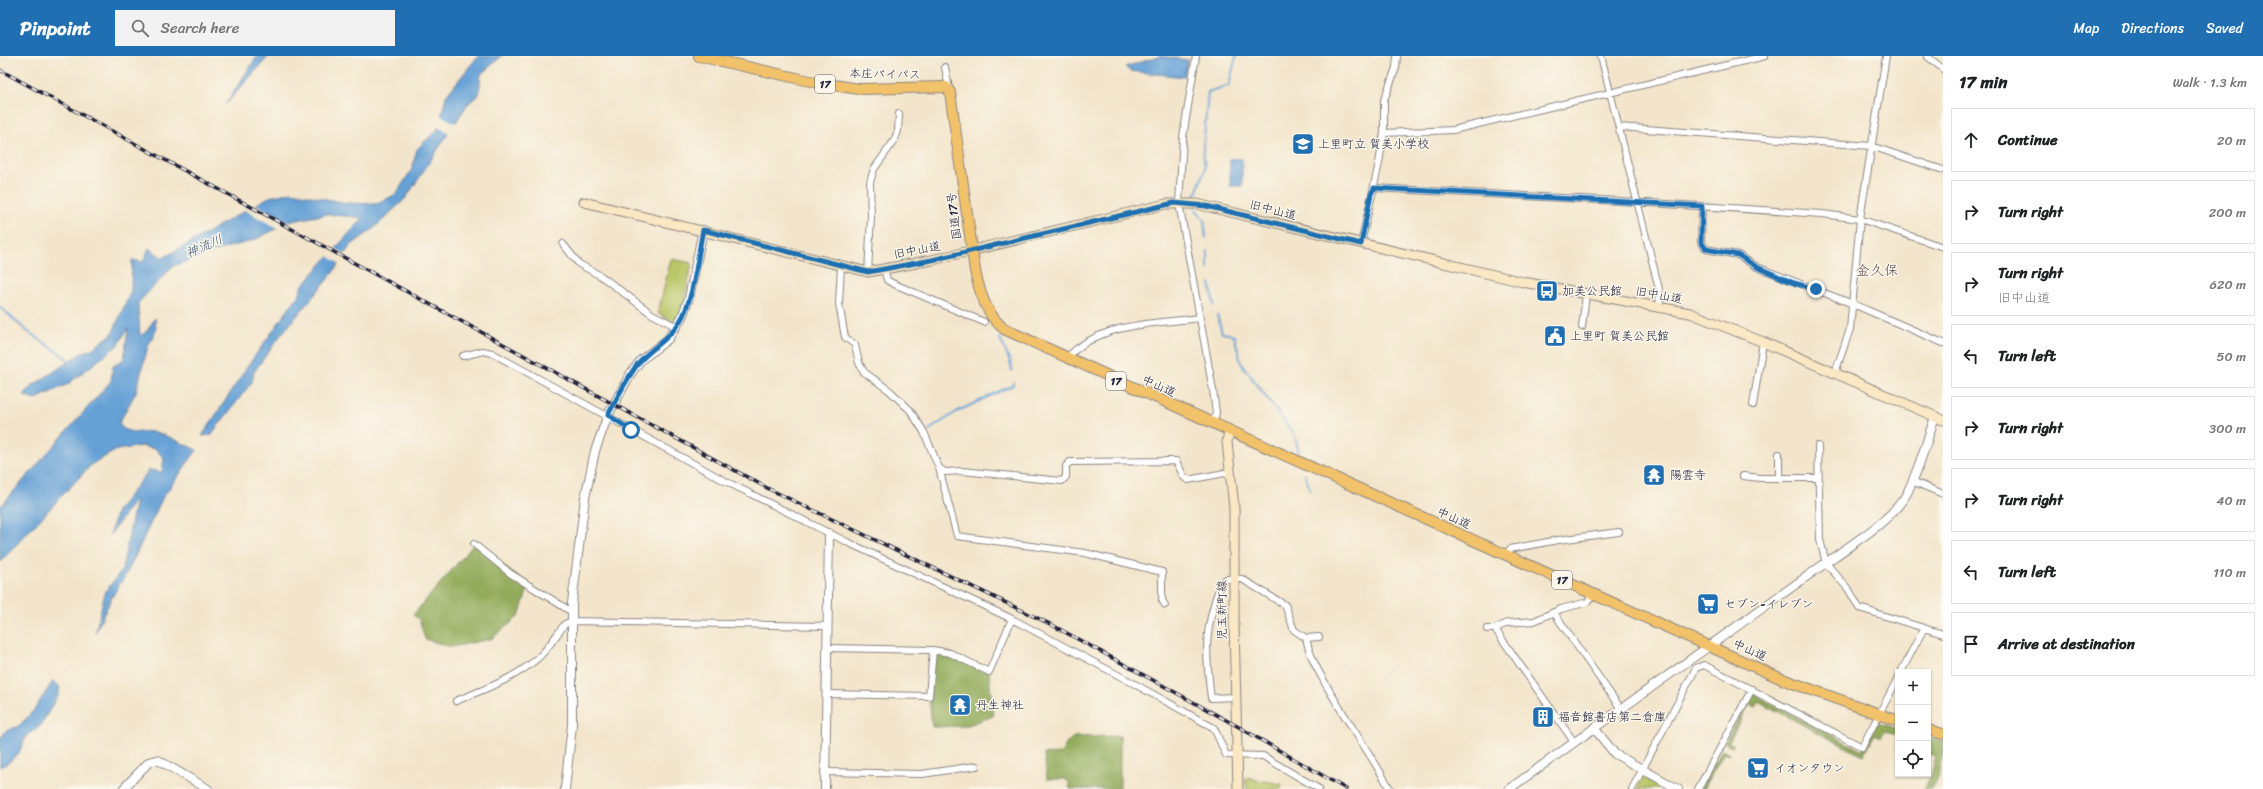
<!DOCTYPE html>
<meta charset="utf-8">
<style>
body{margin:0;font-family:Sriracha,"Klee One",sans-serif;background:#f2f2f2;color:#202124}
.controls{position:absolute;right:12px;bottom:12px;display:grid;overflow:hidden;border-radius:0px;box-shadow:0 1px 3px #0004}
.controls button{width:36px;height:36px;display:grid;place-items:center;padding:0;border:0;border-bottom:1px solid #e0e0e0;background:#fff;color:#202124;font:20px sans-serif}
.stop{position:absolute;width:12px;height:12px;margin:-9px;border:3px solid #1f6fb2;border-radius:50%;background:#fff}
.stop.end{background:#1f6fb2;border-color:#fff;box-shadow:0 1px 4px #0008}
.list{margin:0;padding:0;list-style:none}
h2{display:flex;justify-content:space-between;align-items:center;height:52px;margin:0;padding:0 16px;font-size:17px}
h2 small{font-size:13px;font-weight:400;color:#757577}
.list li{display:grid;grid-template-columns:26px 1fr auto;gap:12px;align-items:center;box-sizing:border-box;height:64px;margin:0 8px 8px;padding:0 8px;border:1px solid #e0e0e0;border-radius:0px}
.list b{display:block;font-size:15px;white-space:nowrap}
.list p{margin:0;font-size:13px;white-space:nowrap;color:#757577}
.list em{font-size:13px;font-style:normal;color:#757577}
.icon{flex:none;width:22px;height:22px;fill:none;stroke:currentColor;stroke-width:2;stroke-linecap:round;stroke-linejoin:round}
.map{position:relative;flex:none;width:1943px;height:733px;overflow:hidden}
header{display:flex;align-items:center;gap:24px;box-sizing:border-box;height:56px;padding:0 20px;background:#1f6fb2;color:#fff}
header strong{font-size:19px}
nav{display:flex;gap:22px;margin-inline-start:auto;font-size:14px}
.search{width:280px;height:36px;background:#f2f2f2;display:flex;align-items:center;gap:10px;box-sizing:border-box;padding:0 14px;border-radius:0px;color:#757577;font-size:15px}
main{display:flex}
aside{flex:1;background:#fff}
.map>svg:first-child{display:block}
</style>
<header>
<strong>Pinpoint</strong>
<div class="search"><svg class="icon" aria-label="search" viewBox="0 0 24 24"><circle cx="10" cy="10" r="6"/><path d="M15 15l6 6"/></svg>Search here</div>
<nav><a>Map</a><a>Directions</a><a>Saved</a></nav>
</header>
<main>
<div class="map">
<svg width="1943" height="733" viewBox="0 0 1943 733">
<rect width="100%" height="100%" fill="#fbf7ec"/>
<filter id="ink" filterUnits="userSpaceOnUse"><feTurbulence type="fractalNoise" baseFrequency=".025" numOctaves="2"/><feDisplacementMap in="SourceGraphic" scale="8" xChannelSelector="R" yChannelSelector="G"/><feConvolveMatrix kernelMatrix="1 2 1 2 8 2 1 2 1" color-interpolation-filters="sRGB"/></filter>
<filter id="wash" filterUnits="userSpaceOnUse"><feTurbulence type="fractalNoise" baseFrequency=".012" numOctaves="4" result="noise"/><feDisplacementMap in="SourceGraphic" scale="16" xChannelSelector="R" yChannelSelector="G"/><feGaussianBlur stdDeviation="0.9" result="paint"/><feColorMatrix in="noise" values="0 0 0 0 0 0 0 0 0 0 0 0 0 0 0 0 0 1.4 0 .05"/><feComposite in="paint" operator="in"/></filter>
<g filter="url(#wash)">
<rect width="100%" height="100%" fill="#f3e5cb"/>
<!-- green -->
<path fill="#bac768" stroke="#6e7452" d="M671,203L692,207L684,246L677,265L673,266L658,257Z
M1643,721L1665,733H1637Z
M1245,722L1282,728L1281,733H1247Z"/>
<!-- forest -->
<path fill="#93ac5c" stroke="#5a674c" d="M474,488L529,529L519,560L491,583L451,591L425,583L419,563L413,559Z
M933,594L950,597L989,616L993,660L965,670L932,671L929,640Z
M1752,637L1862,695L1878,666L1898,673V680L1884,675L1881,681L1875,678L1863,700L1758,645L1755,651L1749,648L1729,686L1734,689L1732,691L1725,687Z
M1120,680V733H1070L1069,726L1065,723H1047L1044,698C1071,701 1058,690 1074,681Z
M1928,682L1943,686C1943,703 1939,719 1932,733H1924L1931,720L1936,700L1930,698L1932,691L1928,690Z
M1722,693L1729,697V699L1724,696L1704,733H1700Z"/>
<!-- water -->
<path fill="#66a1d6" stroke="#446288" d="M257,0H269L226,48Z
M478,0H502L481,18L479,38L467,49L406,142L372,174L350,190L332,218L280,280L254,316L252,326L211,379L202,380L247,311L300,237L301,231L363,162L327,158L292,165L252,185L225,192L173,210L138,247L140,280L146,276L155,262L156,274L148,290L136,336L119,367C125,380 141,374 153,376C168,379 183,388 197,394L163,441L129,513L112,541L95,577L105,536L122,514L136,443L110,479L117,455L149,414L162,416L164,402L155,393L141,390L117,394L92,408L0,506V451L111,325L113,310L124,303L128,272L118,289L68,328L34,344L24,339L32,330L82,297L92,293L112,278L131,235L132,204L143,206L149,192L163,202L269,141L292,136L346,147L377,148L396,138L412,113L417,93L438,73L446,40Z
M1161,0L1188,4L1184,21L1130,15L1125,11Z
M1230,103H1242V130H1230Z
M53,625L60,631L58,640L40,670L26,680L19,697L8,707L0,711V683L6,675L19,670L34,654Z"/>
<!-- pier -->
<path fill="#f3e5cb" d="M439,58L457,68L450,78L436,69Z
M253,147L291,168L280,174L243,153Z
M333,191L347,199L341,208L326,199Z"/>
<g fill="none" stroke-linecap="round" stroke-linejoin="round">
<!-- stream -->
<path stroke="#66a1d6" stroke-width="2" d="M1195,140L1205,113L1203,93L1208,36L1229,29L1236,0
M1195,152L1204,164L1206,182
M1208,195V213
M1210,227L1214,249
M0,251L27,275L72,306
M1217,259L1222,277L1234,279L1241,307L1295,380L1299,397
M1000,282L1011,308L1012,315
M929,374L958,355L1013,329V326
M1305,418L1310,434"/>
</g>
</g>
<g filter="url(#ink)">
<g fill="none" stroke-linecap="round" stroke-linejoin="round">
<!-- minor casing -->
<g stroke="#8a8483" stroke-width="8">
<path id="minor" d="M1196,0L1183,81L1179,147L1213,334L1216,357L1213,368
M1601,0L1659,233L1660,252
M1927,0L1943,13
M945,11L949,33
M1619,71L1871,90L1943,114
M1384,77L1453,74L1765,0
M1374,132L1620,145L1822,158L1860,163L1943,191
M1702,150L1701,186L1706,193L1738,199L1757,211L1853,248L1943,287
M563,188L579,208L601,220L652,258L677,271
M1361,188L1379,107L1384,77V44L1396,12L1397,0
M841,210L839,248L845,281L855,289L859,307L864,316L890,335L910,354L924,376L939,412L945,416L962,415L1062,425L1066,421V410L1070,406L1176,405L1184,421L1188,424L1230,416
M884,212L887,224L892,227L984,266
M868,216L871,161L870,126L874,113L894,85L898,75L899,58
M1582,271L1586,239
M463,300L483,295L492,297L725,425L847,486L1010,562L1131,626L1214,672L1226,699L1263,700L1319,733
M1067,302C1099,266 1156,268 1200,262
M1835,317L1850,273L1860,163L1886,0
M1753,349L1763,286
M1818,390L1820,484L1826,507L1849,534L1859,552L1943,578
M939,412L957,480L1085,497L1162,516V544L1165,549
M1743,420L1760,422H1818
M1779,422V398
M1912,425L1943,438
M474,488L511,518L572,556
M1506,500L1510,493L1558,484L1619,476
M1554,557L1621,653
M1487,573H1495L1507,567L1534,565L1561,553L1588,546L1592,538
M1495,573L1574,686
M1306,582L1319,581
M827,592L933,594L950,597L989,616L1012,563
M1901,616L1924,572
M827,638L929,640L933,594
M1236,641L1211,642C1205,594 1204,573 1221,527L1226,523H1242L1285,549L1294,574L1306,582C1309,598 1316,611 1324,625C1344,662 1370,696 1390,733
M456,645C485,633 514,623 538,602C548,593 556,579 565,568L572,565L827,570
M825,716L922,718L976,710
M1632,733L1696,612L1704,609L1862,691L1898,622
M1698,733L1752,633"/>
</g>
<!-- tertiary casing -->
<g stroke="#8a8483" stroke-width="10">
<path id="tertiary" d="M1594,672L1615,698L1678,733
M123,733L149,706L158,704L208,733
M565,733L572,669V547L585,442L595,395L608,359L631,317L641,304L668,283L682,261L689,242L703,174
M825,733L829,477
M1509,733L1834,501C1859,483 1890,465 1906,439C1919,415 1926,386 1935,361"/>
</g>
<!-- secondary casing -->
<g stroke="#8a8483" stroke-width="11">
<path id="secondary" d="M584,146L868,216L932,204L1166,148H1197L1523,226L1690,257L1763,286L1943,364
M1229,376L1227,386L1234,452V569L1238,733"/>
</g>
<!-- trunk casing -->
<g stroke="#8a8483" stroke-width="12">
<path id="trunk" d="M699,0L814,26L859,33L946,31L950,36L975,215C980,237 986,258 1004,273L1782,623L1898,665
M1928,674L1943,678"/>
</g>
<!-- minor -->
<use href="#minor" stroke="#fff" stroke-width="6"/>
<!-- tertiary -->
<use href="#tertiary" stroke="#fff" stroke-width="8"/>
<!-- secondary -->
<use href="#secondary" stroke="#fae7c3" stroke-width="9"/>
<!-- trunk -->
<use href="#trunk" stroke="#f2c26a" stroke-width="10"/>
<!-- rail casing -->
<g stroke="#22223b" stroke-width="3.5">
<path id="rail" d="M0,14L769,433L1052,569L1237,670L1346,733"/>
</g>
<!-- rail -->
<use href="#rail" stroke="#fbf7ec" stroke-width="2" stroke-dasharray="6" stroke-linecap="butt"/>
</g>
</g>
<g fill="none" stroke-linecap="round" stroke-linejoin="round" filter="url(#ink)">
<!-- route -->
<path stroke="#1f6fb2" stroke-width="5" d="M631,374L608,359C618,341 627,320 641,304C656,289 673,280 683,260C695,235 697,202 703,174L868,216L932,204L1174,147L1206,150L1361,188L1371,138L1374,132L1702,150L1701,186L1706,193L1738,199L1757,211L1794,227L1816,233"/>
</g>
<!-- icons -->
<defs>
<g id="school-square" transform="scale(1.15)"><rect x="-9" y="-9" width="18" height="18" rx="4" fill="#1f6fb2" stroke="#fbf7ec"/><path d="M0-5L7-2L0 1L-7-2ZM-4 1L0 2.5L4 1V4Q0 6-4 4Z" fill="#fff"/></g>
<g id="bus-square" transform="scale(1.15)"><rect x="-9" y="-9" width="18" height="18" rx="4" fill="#1f6fb2" stroke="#fbf7ec"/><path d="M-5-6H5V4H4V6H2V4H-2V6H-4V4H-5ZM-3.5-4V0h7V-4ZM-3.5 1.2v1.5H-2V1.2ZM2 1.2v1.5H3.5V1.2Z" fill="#fff"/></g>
<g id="civic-square" transform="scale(1.15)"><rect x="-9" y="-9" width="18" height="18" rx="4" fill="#1f6fb2" stroke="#fbf7ec"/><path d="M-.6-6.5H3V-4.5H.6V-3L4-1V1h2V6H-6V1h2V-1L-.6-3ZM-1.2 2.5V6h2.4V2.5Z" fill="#fff"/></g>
<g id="temple-square" transform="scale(1.15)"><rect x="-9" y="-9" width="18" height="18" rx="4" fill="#1f6fb2" stroke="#fbf7ec"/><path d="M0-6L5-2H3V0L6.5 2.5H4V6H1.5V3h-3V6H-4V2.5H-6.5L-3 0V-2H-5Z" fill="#fff"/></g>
<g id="supermarket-square" transform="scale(1.15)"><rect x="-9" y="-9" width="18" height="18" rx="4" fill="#1f6fb2" stroke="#fbf7ec"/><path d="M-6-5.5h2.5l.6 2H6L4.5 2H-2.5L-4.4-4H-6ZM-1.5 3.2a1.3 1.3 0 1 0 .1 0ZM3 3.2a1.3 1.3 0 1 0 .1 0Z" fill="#fff"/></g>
<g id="building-square" transform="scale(1.15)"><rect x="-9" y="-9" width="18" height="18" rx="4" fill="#1f6fb2" stroke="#fbf7ec"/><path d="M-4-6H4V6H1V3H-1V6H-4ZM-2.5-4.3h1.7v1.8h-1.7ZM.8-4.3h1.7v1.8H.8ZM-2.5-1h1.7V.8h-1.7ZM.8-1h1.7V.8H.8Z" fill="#fff"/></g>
</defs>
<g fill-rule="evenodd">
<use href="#school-square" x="1303" y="88"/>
<use href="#bus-square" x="1547" y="235"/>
<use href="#civic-square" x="1555" y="280"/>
<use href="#temple-square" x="1654" y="419"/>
<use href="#supermarket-square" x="1708" y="548"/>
<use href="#temple-square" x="960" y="649"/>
<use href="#building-square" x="1543" y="661"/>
<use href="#supermarket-square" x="1758" y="712"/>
</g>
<g text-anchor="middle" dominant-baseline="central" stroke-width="3" stroke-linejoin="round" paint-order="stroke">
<!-- shield labels -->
<g fill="#fbf7ec" stroke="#636270" stroke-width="1">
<rect x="815" y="19" width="20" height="18" rx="3"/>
<rect x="1106" y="316" width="20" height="18" rx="3"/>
<rect x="1552" y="515" width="20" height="18" rx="3"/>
</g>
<g font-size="11" font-weight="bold" fill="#22223b">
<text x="825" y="28">17</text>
<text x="1116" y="325">17</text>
<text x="1562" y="524">17</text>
</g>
<!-- street labels -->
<g font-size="12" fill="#22223b" stroke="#fbf7ec">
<text transform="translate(885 18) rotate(1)">本庄バイパス</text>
<text transform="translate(1273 154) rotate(14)">旧中山道</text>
<text transform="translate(954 160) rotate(-97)">国道17号</text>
<text transform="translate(917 194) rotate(-11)">旧中山道</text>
<text transform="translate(1659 239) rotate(10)">旧中山道</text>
<text transform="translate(1159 330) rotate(24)">中山道</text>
<text transform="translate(1454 462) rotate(24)">中山道</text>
<text transform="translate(1222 554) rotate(-90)">児玉新町線</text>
<text transform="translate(1750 594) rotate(24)">中山道</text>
</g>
<!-- poi labels -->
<g font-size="12" fill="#22223b" stroke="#fbf7ec" text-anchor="start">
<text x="1318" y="88">上里町立 賀美小学校</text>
<text x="1562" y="235">加美公民館</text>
<text x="1570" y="280">上里町 賀美公民館</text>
<text x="1670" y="419">陽雲寺</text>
<text x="1724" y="548">セブン-イレブン</text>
<text x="976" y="649">丹生神社</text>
<text x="1558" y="661">福音館書店第二倉庫</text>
<text x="1774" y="712">イオンタウン</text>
</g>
<!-- water labels -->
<g font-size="13" font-style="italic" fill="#3d5579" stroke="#fbf7ec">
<text transform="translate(204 190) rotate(-24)">神流川</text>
</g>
<!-- quarter labels -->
<g font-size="14" fill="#644951" stroke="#fbf7ec">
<text x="1877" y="214">金久保</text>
</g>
</g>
</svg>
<div class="controls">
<button>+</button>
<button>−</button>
<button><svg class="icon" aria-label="locate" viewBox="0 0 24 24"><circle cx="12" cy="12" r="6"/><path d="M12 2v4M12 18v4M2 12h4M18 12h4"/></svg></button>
</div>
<div class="stop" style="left:631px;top:374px"></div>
<div class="stop end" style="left:1816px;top:233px"></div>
</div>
<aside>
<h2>17 min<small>Walk · 1.3 km</small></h2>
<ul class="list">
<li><svg class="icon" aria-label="ahead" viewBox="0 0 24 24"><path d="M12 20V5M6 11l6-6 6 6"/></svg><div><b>Continue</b></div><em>20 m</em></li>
<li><svg class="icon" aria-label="right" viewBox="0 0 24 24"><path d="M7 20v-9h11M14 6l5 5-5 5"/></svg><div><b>Turn right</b></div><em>200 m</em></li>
<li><svg class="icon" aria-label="right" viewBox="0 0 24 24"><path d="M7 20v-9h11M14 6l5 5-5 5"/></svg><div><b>Turn right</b><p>旧中山道</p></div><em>620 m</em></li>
<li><svg class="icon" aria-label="left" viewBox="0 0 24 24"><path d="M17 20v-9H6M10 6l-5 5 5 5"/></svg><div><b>Turn left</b></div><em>50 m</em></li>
<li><svg class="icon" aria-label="right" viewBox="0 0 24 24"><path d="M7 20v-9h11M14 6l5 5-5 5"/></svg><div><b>Turn right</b></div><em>300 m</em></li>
<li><svg class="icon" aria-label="right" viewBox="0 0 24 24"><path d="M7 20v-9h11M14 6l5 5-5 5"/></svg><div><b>Turn right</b></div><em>40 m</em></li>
<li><svg class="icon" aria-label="left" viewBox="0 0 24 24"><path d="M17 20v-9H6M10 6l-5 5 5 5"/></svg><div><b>Turn left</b></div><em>110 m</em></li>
<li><svg class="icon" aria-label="arrive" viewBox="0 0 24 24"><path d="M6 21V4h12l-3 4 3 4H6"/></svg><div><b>Arrive at destination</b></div></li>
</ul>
</aside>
</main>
